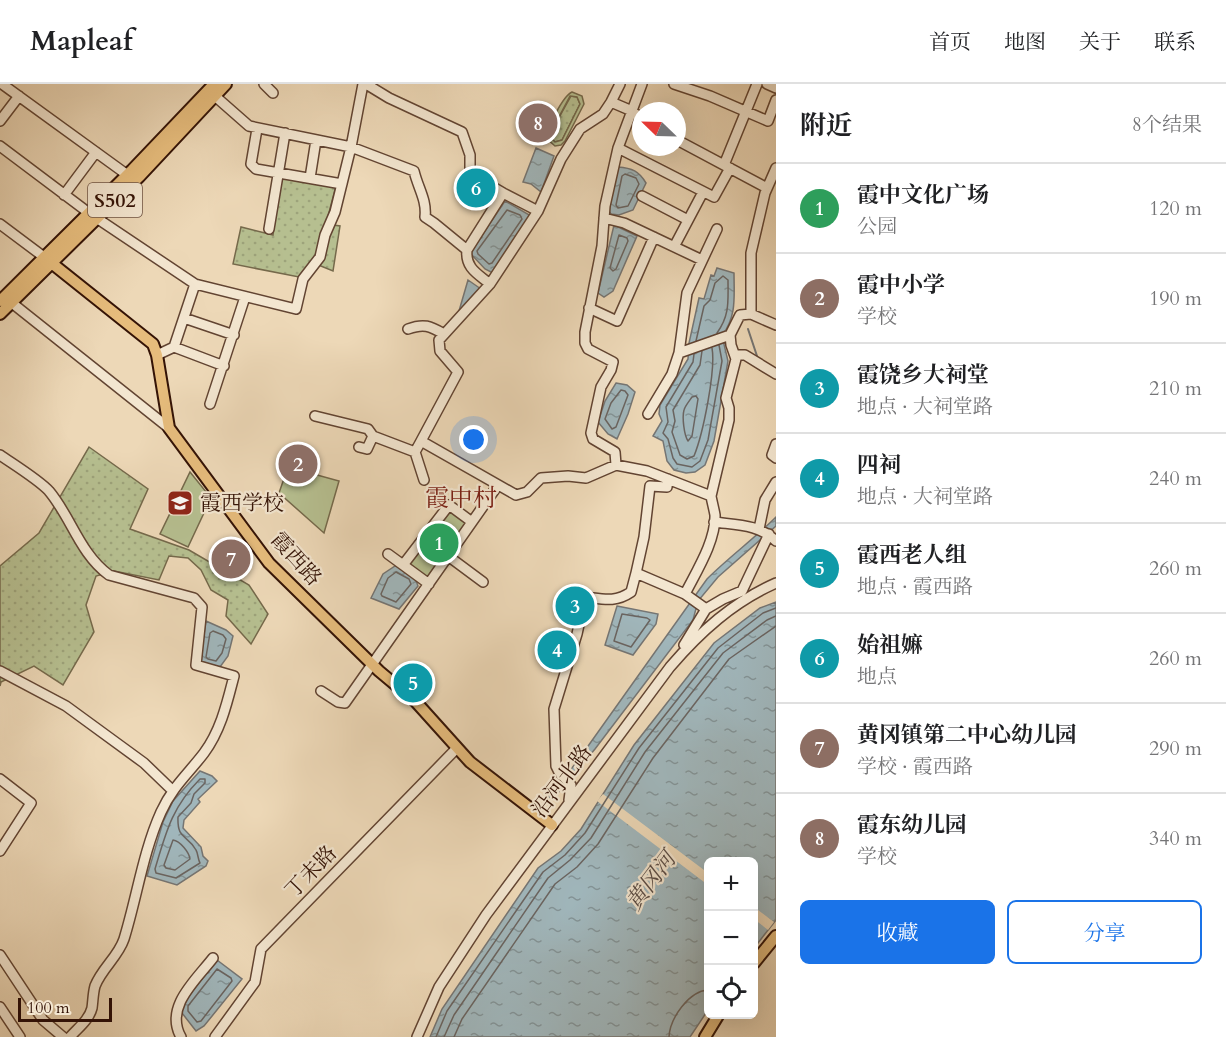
<!DOCTYPE html>
<html lang="zh">
<meta charset="utf-8">
<style>
body{margin:0;font-family:Cardo,"Noto Serif SC",serif;background:#f2f2f2;color:#202124}
.controls{position:absolute;right:18px;bottom:18px;display:grid;overflow:hidden;border-radius:9px;box-shadow:0 6px 24px #0002}
.controls button{width:54px;height:54px;display:grid;place-items:center;padding:0;border:0;border-bottom:2px solid #e0e0e0;background:#fff;color:#202124;font:30px sans-serif}
.compass{position:absolute;left:632px;top:18px;width:54px;height:54px;border-radius:50%;background:#fff;box-shadow:0 6px 24px #0002;rotate:293deg}
.scale{position:absolute;left:18px;bottom:15px;width:94px;box-sizing:border-box;padding-left:6px;border:3px solid #341306;border-top:0;font-size:16px;line-height:21px;white-space:nowrap;color:#341306;-webkit-text-stroke:4px #f3e6d0;paint-order:stroke}
.you{position:absolute;left:474px;top:356px;width:21px;height:21px;margin:-15px;border:4px solid #fff;border-radius:50%;background:#1a73e8;box-shadow:0 0 0 9px #1a73e833}
.badge{display:grid;place-items:center;width:39px;height:39px;border-radius:50%;background:#1a73e8;color:#fff;font-size:20px;font-weight:700}
.pin{position:absolute;translate:-50% -50%;border:3px solid #fff;box-shadow:0 2px 6px #0006}
.list{margin:0;padding:0;list-style:none}
h2{display:flex;justify-content:space-between;align-items:center;height:78px;margin:0;padding:0 24px;font-size:26px}
h2 small{font-size:20px;font-weight:400;color:#757577}
.list li{display:grid;grid-template-columns:39px 1fr auto;gap:18px;align-items:center;box-sizing:border-box;height:90px;padding:0 24px;border-top:2px solid #e0e0e0}
.list b{display:block;font-size:22px;white-space:nowrap}
.list p{margin:0;font-size:20px;white-space:nowrap;color:#757577}
.list em{font-size:20px;font-style:normal;color:#757577}
.actions{display:flex;gap:12px;padding:18px 24px}
.actions a{flex:1;padding:14px 0;border:2px solid #1a73e8;border-radius:9px;text-align:center;font-size:21px;color:#1a73e8}
.actions .main{background:#1a73e8;color:#fff}
.icon{flex:none;width:33px;height:33px;fill:none;stroke:currentColor;stroke-width:2;stroke-linecap:round;stroke-linejoin:round}
.map{position:relative;flex:none;width:776px;height:953px;overflow:hidden}
header{display:flex;align-items:center;gap:36px;box-sizing:border-box;height:84px;padding:0 30px;background:#fff;border-bottom:2px solid #e0e0e0}
header strong{font-size:28px}
nav{display:flex;gap:33px;margin-inline-start:auto;font-size:21px}
main{display:flex}
aside{flex:1;background:#fff}
.map>svg:first-child{display:block}
</style>
<header>
<strong>Mapleaf</strong>
<nav><a>首页</a><a>地图</a><a>关于</a><a>联系</a></nav>
</header>
<main>
<div class="map">
<svg width="776" height="953" viewBox="0 0 776 953">
<defs>
<pattern id="grass-dots" width="8" height="8" patternUnits="userSpaceOnUse" patternTransform="scale(1.5)"><rect width="8" height="8" fill="#b6bf90"/><path d="M2 2h.1M6 6h.1" fill="none" stroke="#9da37b" stroke-width="1.8" stroke-linecap="round"/></pattern>
<pattern id="water-ripples" width="26" height="14" patternUnits="userSpaceOnUse" patternTransform="scale(1.5)"><rect width="26" height="14" fill="#a0b6bb"/><path d="M2 4q2-2 4 0t4 0M15 11q2-2 4 0t4 0" fill="none" stroke="#839396"/></pattern>
</defs>
<rect width="100%" height="100%" fill="#edd8b7"/>
<filter id="stains"><feTurbulence type="fractalNoise" baseFrequency=".00333" numOctaves="4"/><feColorMatrix values="0 0 0 0 .2 0 0 0 0 .09 0 0 0 0 .02 0 0 0 .5 -.17"/></filter>
<radialGradient id="worn" r=".72"><stop offset=".6" stop-color="#630" stop-opacity="0"/><stop offset="1" stop-color="#630" stop-opacity=".3"/></radialGradient>
<!-- grass -->
<path fill="url(#grass-dots)" stroke="#75694b" stroke-width="1.5" d="M571,12L577,13L580,20L562,56L555,58L551,54V48Z
M281,93L336,102L326,140L340,142L333,187L311,178L299,193L233,180L241,143L273,151Z
M89,363L148,405L130,445L189,466L249,501L268,530L251,560L226,532L228,516L211,506L201,486L188,474L169,472L159,496L114,487L96,492L86,521L94,548L63,601L34,582L1,598L0,602V482L39,449Z"/>
<!-- park -->
<path fill="#b6bf90" stroke="#75694b" stroke-width="1.5" fill-rule="evenodd" d="M572,8L582,12L584,20L565,57L561,61L555,62L547,55C546,45 563,12 572,8ZM570,12L577,13L580,20L562,56L555,58L551,54V48Z
M288,383L339,397L324,449L279,409Z
M190,388L211,414L188,463L160,450Z
M449,425L469,438L428,495L409,479Z"/>
<!-- water -->
<path fill="url(#water-ripples)" stroke="#757573" stroke-width="1.5" d="M536,64L554,72L541,108L531,100L523,98Z
M618,83C632,84 639,87 646,99L633,126L619,131L611,130L608,126Z
M505,117L531,132L493,189L485,185L470,169Z
M614,141L637,152L613,207L604,213L598,209Z
M717,184L734,189C734,213 737,232 722,252L728,277L714,357L705,381L695,388L686,389L674,386L667,377L663,357L653,352L662,337L659,330L660,321L688,275L689,259L699,214L704,215L711,191L714,192Z
M468,196L481,205L459,227Z
M616,299L627,301L635,308L628,330L617,355L608,350L598,338L605,317Z
M776,433V442L718,493L698,517L693,536L595,665L552,716L548,713L576,679L707,495C729,473 754,455 776,433Z
M395,482C408,484 414,489 418,502L399,525L371,514L383,490Z
M776,518V836L754,864V778H708V926L690,953H430L442,925L538,784L561,767L581,745L634,661L714,559L760,524Z
M617,522L658,530L656,540L633,571L605,561Z
M206,537L226,546L233,552L228,572L220,583L202,580L200,577Z
M200,687L212,692L217,697L198,715L200,718L184,736L183,744L201,763L203,772L208,777L206,782L177,801L147,792L163,738L173,717Z
M217,876L242,895L204,942L196,947L182,929V920Z"/>
<!-- pier -->
<path fill="#edd8b7" d="M603,710L708,789V801L597,717Z
M754,823L774,838L768,846L754,835Z"/>
<g fill="none" stroke-linecap="round" stroke-linejoin="round">
<!-- shore -->
<path stroke="#6a6460" stroke-width="1.5" d="M625,90L636,94L639,100L628,122L618,124L616,121L622,92Z
M507,126L520,131L522,135L492,179L489,180L478,170L477,167Z
M619,151L627,154L628,157L616,185L613,187L610,184Z
M696,257L704,222L710,216L715,199L723,192L728,196C728,217 730,231 717,249
M702,267L700,281L673,326L675,337L672,348L680,371L687,375L694,372C703,350 716,286 712,264
M694,270L693,278L666,323L668,338L663,349L668,355L673,374L677,380L692,383L700,377L708,356L722,277L719,261
M621,306L625,307L628,311L616,343L612,345L605,335L611,319Z
M696,312L698,315L692,352L688,357C684,351 682,333 684,326C685,322 690,316 692,313Z
M396,488L409,495L411,500L396,518L382,512L381,510L388,494Z
M622,530L647,534L650,536L631,563L614,557Z
M213,547L223,551L226,555L222,569L216,577L208,575L206,573L210,549Z
M200,695H205V699L194,710L191,719L178,733C177,756 187,750 196,766C198,769 198,776 200,779L176,794L156,789L155,785C166,748 172,723 200,695Z
M173,756C180,757 189,768 190,775L175,786L166,784L164,781Z
M217,885L231,894L232,897L201,937L197,938L188,927V922Z
M436,953L447,927L543,788L565,771L585,749L639,664L718,564L763,529L776,524
M444,953L454,931L548,794L570,776L591,754L645,668L723,569L767,536L776,532
M454,953L462,935L555,800L577,783L598,760L653,674L729,575L776,542
M669,953C670,934 689,907 708,906"/>
<!-- stream -->
<path stroke="#757573" stroke-width="2" d="M748,245L757,272"/>
<!-- minor casing -->
<g stroke="#624432" stroke-width="12">
<path id="minor" d="M2,0L133,95
M264,0L273,9
M366,0L389,14L462,48L470,71V86L479,95L503,109L467,166C465,184 478,190 490,200
M620,0L611,18L603,30L580,45L561,75L538,127L490,200L439,256L440,267L458,288L421,357L516,411L527,408L541,394L568,392L586,394L616,381L647,387L711,412C712,418 714,425 715,431C716,457 696,488 685,510
M674,0L710,12L768,37L776,16
M767,0L776,4
M216,13L249,42L351,63L414,87C418,104 427,116 425,133L434,139L467,166
M611,18L632,27L641,34
M0,37L19,12
M257,45L251,80L256,85L342,100
M677,56L767,104
M0,62L89,129
M618,64L714,113L730,84
M724,81L757,0
M776,84L765,109L751,169V230L776,241
M310,94L316,56
M503,109L538,127
M64,111L96,68
M642,112L688,136
M604,134L624,139L702,176
M98,135L195,200L296,225L303,195L320,173L325,151L335,128L351,63L363,0
M0,140L44,173
M269,145L285,49
M675,161L703,108
M12,219L169,344
M589,224L617,237L654,153
M184,234L234,251
M408,245C424,239 430,242 444,250
M174,263L224,282
M679,269L730,251
M157,271L174,263L195,200
M735,271H745L776,290
M210,320L245,213
M648,330L672,290L679,269L687,209L717,145
M315,332L368,345L373,352L415,368L421,357
M776,360L772,371L776,374
M359,363L367,365L373,352
M415,368L424,396
M0,371C13,380 39,396 49,407C71,433 80,470 109,491L194,514L202,523L196,581L234,592C227,619 221,646 204,669C188,690 173,702 161,728C143,768 137,813 124,855C118,873 102,884 95,902C93,909 93,917 92,924C89,936 78,944 70,953
M616,381L615,368L593,355L591,349L601,303L611,286L613,278L588,265L585,259V248L602,162L605,122L618,64L642,0
M711,412L729,336V324L726,314L736,275L731,261L730,251L740,231L751,230
M714,438C736,441 759,440 776,457
M759,445L765,416L776,398
M388,470L429,500
M448,472L483,498
M403,481L449,421L472,438
M636,489L644,453L650,402L667,403L668,395
M706,525L723,515L742,507L769,450
M0,587L66,622L144,679L172,706
M321,607L338,618L345,619L498,401
M0,695L31,719L0,767
M569,716L571,701L559,688L556,682L554,625L577,550L585,513C603,515 615,519 631,508L636,489L685,510L706,525L684,561
M0,871L43,936L63,953
M0,923L20,953
M181,953C164,923 196,896 213,874
M215,953L255,898L261,865L457,664
M417,953L439,903L486,831L670,583C700,548 733,518 776,499"/>
</g>
<!-- major casing -->
<g stroke="#341306" stroke-width="14">
<path id="major" d="M44,173L153,260L157,271L169,344L269,479L379,587L416,618L470,678L552,741
M0,217L132,86L214,0
M0,230L139,93L226,0
M754,879L776,852
M705,953L719,930"/>
</g>
<!-- minor -->
<use href="#minor" stroke="#f3e6d0" stroke-width="9"/>
<!-- major -->
<use href="#major" stroke="#e6bc7c" stroke-width="10"/>
</g>
<!-- icons -->
<defs>
<g id="school-square" transform="scale(1.35)"><rect x="-9" y="-9" width="18" height="18" rx="4" fill="#8f2418" stroke="#f3e6d0"/><path d="M0-5L7-2L0 1L-7-2ZM-4 1L0 2.5L4 1V4Q0 6-4 4Z" fill="#fff"/></g>
</defs>
<g fill-rule="evenodd">
<use href="#school-square" x="180" y="419"/>
</g>
<g text-anchor="middle" dominant-baseline="central" stroke-width="4.5" stroke-linejoin="round" paint-order="stroke">
<!-- shield labels -->
<rect fill="#f3e6d0" stroke="#6d5243" stroke-width="1.5" x="88" y="99" width="54" height="34" rx="4.5"/>
<g font-size="20" font-weight="bold" fill="#341306">
<text x="115" y="116">S502</text>
</g>
<!-- poi labels -->
<g font-size="21" fill="#341306" stroke="#f3e6d0" text-anchor="start">
<text x="200" y="419">霞西学校</text>
</g>
<!-- street labels -->
<g font-size="21" fill="#341306" stroke="#f3e6d0">
<text transform="translate(296 475) rotate(48)">霞西路</text>
<text transform="translate(562 697) rotate(-53)">沿河北路</text>
<text transform="translate(311 788) rotate(-46)">丁未路</text>
</g>
<!-- water labels -->
<g font-size="22" font-style="italic" fill="#5a4c45" stroke="#f3e6d0">
<text transform="translate(651 797) rotate(-53)">黄冈河</text>
</g>
<!-- quarter labels -->
<g font-size="24" fill="#7a1f14" stroke="#f3e6d0">
<text x="461" y="414">霞中村</text>
</g>
</g>
<rect width="100%" height="100%" filter="url(#stains)"/>
<rect width="100%" height="100%" fill="url(#worn)"/>
</svg>
<div class="controls">
<button>+</button>
<button>−</button>
<button><svg class="icon" aria-label="locate" viewBox="0 0 24 24"><circle cx="12" cy="12" r="6"/><path d="M12 2v4M12 18v4M2 12h4M18 12h4"/></svg></button>
</div>
<svg class="compass" viewBox="-18 -18 36 36"><path d="M0-13l5 13h-10z" fill="#e53935"/><path d="M0 13l5-13h-10z" fill="#757577"/></svg>
<div class="scale">100 m</div>
<div class="you"></div>
<div class="pin badge" style="left:439px;top:459px;background:#2e9e5b">1</div>
<div class="pin badge" style="left:298px;top:380px;background:#8d6e63">2</div>
<div class="pin badge" style="left:575px;top:522px;background:#0f9aa8">3</div>
<div class="pin badge" style="left:557px;top:566px;background:#0f9aa8">4</div>
<div class="pin badge" style="left:413px;top:599px;background:#0f9aa8">5</div>
<div class="pin badge" style="left:476px;top:104px;background:#0f9aa8">6</div>
<div class="pin badge" style="left:231px;top:475px;background:#8d6e63">7</div>
<div class="pin badge" style="left:538px;top:39px;background:#8d6e63">8</div>
</div>
<aside>
<h2>附近<small>8个结果</small></h2>
<ul class="list">
<li><span class="badge" style="background:#2e9e5b">1</span><div><b>霞中文化广场</b><p>公园</p></div><em>120 m</em></li>
<li><span class="badge" style="background:#8d6e63">2</span><div><b>霞中小学</b><p>学校</p></div><em>190 m</em></li>
<li><span class="badge" style="background:#0f9aa8">3</span><div><b>霞饶乡大祠堂</b><p>地点 · 大祠堂路</p></div><em>210 m</em></li>
<li><span class="badge" style="background:#0f9aa8">4</span><div><b>四祠</b><p>地点 · 大祠堂路</p></div><em>240 m</em></li>
<li><span class="badge" style="background:#0f9aa8">5</span><div><b>霞西老人组</b><p>地点 · 霞西路</p></div><em>260 m</em></li>
<li><span class="badge" style="background:#0f9aa8">6</span><div><b>始祖嫲</b><p>地点</p></div><em>260 m</em></li>
<li><span class="badge" style="background:#8d6e63">7</span><div><b>黄冈镇第二中心幼儿园</b><p>学校 · 霞西路</p></div><em>290 m</em></li>
<li><span class="badge" style="background:#8d6e63">8</span><div><b>霞东幼儿园</b><p>学校</p></div><em>340 m</em></li>
</ul>
<div class="actions"><a class="main">收藏</a><a>分享</a></div>
</aside>
</main>
